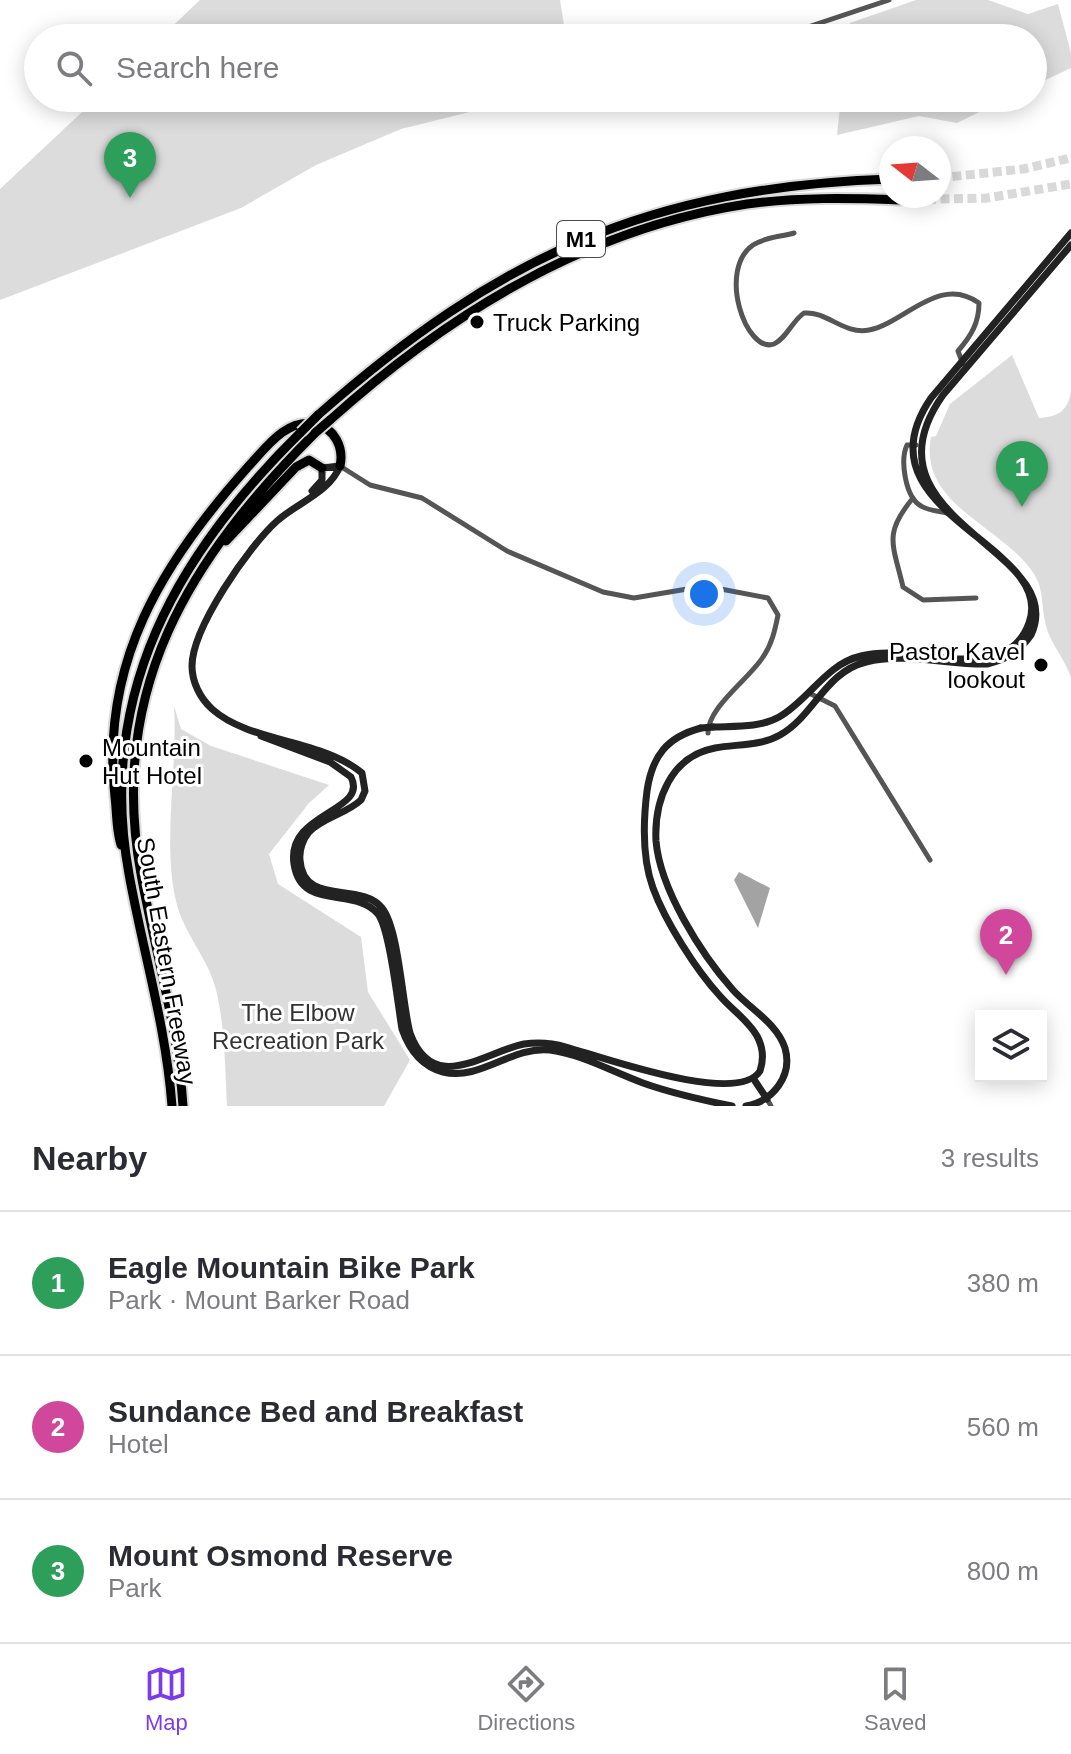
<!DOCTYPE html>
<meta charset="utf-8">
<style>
body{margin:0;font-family:Helvetica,sans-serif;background:#f7f7f7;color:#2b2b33}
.controls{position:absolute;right:24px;bottom:24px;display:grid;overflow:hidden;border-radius:0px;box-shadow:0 4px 20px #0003}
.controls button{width:72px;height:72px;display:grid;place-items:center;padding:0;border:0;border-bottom:2px solid #e1e1e2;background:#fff;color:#2b2b33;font:40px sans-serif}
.compass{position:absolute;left:879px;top:136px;width:72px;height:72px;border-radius:50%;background:#fff;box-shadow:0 4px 20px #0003;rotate:287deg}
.you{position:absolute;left:704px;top:594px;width:28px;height:28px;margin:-20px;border:6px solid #fff;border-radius:50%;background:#1a73e8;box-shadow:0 0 0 12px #1a73e833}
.badge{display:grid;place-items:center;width:52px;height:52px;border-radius:50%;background:#7c3aed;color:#fff;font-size:26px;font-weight:700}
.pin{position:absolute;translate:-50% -66px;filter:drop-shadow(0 2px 4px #0008)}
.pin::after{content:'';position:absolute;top:42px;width:28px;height:24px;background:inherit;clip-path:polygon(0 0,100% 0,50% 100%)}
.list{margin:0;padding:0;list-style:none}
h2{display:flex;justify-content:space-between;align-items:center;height:104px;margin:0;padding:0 32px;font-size:34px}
h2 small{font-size:26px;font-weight:400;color:#7c7c81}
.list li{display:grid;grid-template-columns:52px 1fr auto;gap:24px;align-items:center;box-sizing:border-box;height:144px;padding:0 32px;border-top:2px solid #e1e1e2}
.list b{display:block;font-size:30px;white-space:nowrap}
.list p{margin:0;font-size:26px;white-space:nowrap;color:#7c7c81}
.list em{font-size:26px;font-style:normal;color:#7c7c81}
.icon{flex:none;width:44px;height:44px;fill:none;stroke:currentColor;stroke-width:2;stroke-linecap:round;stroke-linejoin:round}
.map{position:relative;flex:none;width:1071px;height:1106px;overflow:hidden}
.search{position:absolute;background:#fff;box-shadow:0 4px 20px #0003;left:24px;right:24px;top:24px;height:88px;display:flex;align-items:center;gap:20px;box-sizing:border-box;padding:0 28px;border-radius:44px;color:#7c7c81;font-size:30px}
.sheet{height:536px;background:#fff}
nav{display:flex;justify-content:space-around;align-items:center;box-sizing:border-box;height:112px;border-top:2px solid #e1e1e2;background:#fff;font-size:22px;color:#7c7c81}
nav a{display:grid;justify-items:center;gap:4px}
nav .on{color:#7c3aed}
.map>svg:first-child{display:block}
</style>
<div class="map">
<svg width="1071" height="1106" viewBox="0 0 1071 1106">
<rect width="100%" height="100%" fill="#fff"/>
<!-- green -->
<path fill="#dcdcdc" d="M200,0H560L566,38H160Z
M916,0H988L1028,14L1058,4L1071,53V68L1033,86V38H848L850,23Z
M97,98H526L401,129L316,165L241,208L0,300V189Z
M841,98H1008L957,123L919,116L837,135Z
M1012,355L1039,418C1058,417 1068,411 1071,391V678C1065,658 1048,641 1045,621C1041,604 1044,590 1034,574C1003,526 918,505 931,437L936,436L950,404Z
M174,706L181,729L211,746L329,785L309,803L269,854L278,884L361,937L368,992L410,1060L384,1106H227C225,1069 225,1026 216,990C209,959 183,933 176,901C162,841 178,768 174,706Z"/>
<!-- water -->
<path fill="#a3a3a3" d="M739,872L770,888L758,928L734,880Z"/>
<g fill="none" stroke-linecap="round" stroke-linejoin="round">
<!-- highway-tunnel -->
<path stroke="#d9d9d9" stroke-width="9" stroke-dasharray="9 4.5" stroke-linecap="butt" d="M939,178L1023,169L1071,158
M900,200L987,198L1071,184"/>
<!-- highway casing -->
<g stroke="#dbdbdb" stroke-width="13">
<path id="highway" d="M318,415C498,256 650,187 891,179
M330,420C448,314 588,228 747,204C798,197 849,198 900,200
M226,541L296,467L309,460L322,468
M121,845C116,829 117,813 115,797C100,663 162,563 247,468C265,449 286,418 315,424C335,428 344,448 340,466
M172,1106C166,1026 143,952 129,874C96,694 177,554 301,432
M183,1106C178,1026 155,952 141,874C107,689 190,558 315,433"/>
</g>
<!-- street -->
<path stroke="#555" stroke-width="5" d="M775,38L889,0
M794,233C780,237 765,237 753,245C717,270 746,354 774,344C786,339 793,320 804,313C827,311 844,335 869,330C905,323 939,274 979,303C979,323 971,336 958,351L963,364
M916,445H907C900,460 905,497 921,506C929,511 939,511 947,513
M340,466L370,485L422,498L507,551L603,592L634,598L705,586L768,598L778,615C775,630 772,644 763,657C748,680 708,707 708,733
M913,498C883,534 893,544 903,587L923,600L976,598
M809,693L835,706L930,860
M767,1099L771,1106"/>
<!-- secondary -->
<path stroke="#222" stroke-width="7" d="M340,466C330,492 297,503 277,521C249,546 192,628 192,666C192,682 200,698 212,709C250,743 321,739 362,773L365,791L361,800C346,814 324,817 309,832C303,839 299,850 300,860C303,907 361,881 382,908C399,929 402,1003 410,1033C433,1096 484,1052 524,1044C538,1042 552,1043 566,1047C605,1058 738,1106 760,1071C764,1059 763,1047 757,1036C748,1020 732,1010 720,996C696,970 665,921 653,888C642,858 643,823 647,791C652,756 667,737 701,728
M312,491L322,480V468L340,466
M713,727C734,726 760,728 779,717C809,700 826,664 861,656C906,645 957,670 1001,653C1014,648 1024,637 1029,623C1058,544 852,513 931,398L1071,233
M261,736L330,762L351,777C369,812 286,812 294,864C301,912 355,886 378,914C390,930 398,1006 402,1029C409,1049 421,1066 443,1072C481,1081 511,1046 550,1050C581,1054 613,1072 643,1083C671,1093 702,1100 732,1106
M755,1081L767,1099
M746,1106C773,1101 793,1076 785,1048C777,1023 750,1009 733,990C701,954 660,889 656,841C654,800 671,756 715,748C736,744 761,746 780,735C814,716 825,672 866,662C904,652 949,665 987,664C1007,659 1019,652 1031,635C1071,549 854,520 943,395L1071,245"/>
<!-- highway -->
<use href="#highway" stroke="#000" stroke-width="9"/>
<!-- highway-bridge casing -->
<g stroke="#dbdbdb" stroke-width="13" stroke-linecap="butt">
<path id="highway-bridge" d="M301,432L318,415
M315,433L330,420"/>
</g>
<!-- secondary-bridge -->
<path stroke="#222" stroke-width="7" d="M701,728L713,727"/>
<!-- highway-bridge -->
<use href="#highway-bridge" stroke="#000" stroke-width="9"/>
</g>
<!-- markers -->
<g fill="#000" stroke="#fff" stroke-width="3">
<circle cx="477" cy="322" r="8"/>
<circle cx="1041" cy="665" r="8"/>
<circle cx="86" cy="761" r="8"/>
</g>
<g text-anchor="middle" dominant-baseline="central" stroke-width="6" stroke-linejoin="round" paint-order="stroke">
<!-- shield labels -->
<rect fill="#fff" stroke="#4c4c4c" stroke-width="2" x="557" y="221" width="48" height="36" rx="6"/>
<g font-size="22" font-weight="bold" fill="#000">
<text x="581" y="239">M1</text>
</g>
<!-- poi labels -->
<g font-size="24" fill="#000" stroke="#fff" text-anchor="start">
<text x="493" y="322">Truck Parking</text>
<text x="1025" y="651" text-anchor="end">Pastor Kavel<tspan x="1025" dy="28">lookout</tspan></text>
<text x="102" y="747">Mountain<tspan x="102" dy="28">Hut Hotel</tspan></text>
</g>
<!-- street labels -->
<g font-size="24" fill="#000" stroke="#fff">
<text transform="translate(167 961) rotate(80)">South Eastern Freeway</text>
</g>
<!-- park labels -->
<g font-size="24" fill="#333" stroke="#fff">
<text x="298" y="1012">The Elbow<tspan x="298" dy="28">Recreation Park</tspan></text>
</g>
</g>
</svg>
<div class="controls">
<button><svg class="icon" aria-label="layers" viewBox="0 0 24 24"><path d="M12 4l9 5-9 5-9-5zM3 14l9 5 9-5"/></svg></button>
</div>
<svg class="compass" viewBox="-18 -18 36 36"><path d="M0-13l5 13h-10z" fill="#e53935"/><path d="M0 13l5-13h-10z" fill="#7c7c81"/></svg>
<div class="you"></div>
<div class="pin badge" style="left:1022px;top:507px;background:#2e9e5b">1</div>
<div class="pin badge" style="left:1006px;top:975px;background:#d1479c">2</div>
<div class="pin badge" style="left:130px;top:198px;background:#2e9e5b">3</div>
<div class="search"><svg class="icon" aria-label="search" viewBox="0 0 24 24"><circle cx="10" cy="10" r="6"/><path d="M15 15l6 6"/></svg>Search here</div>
</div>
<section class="sheet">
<h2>Nearby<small>3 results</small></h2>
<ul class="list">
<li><span class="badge" style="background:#2e9e5b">1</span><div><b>Eagle Mountain Bike Park</b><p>Park · Mount Barker Road</p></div><em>380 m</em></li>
<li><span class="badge" style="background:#d1479c">2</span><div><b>Sundance Bed and Breakfast</b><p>Hotel</p></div><em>560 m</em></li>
<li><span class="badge" style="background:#2e9e5b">3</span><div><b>Mount Osmond Reserve</b><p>Park</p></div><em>800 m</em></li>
</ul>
</section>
<nav>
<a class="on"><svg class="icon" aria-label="map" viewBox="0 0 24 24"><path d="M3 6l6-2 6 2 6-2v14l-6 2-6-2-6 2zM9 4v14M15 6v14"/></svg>Map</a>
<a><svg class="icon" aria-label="directions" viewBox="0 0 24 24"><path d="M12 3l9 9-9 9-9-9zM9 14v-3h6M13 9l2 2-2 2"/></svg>Directions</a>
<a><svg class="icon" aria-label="saved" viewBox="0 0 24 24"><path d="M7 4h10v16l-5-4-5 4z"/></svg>Saved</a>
</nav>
